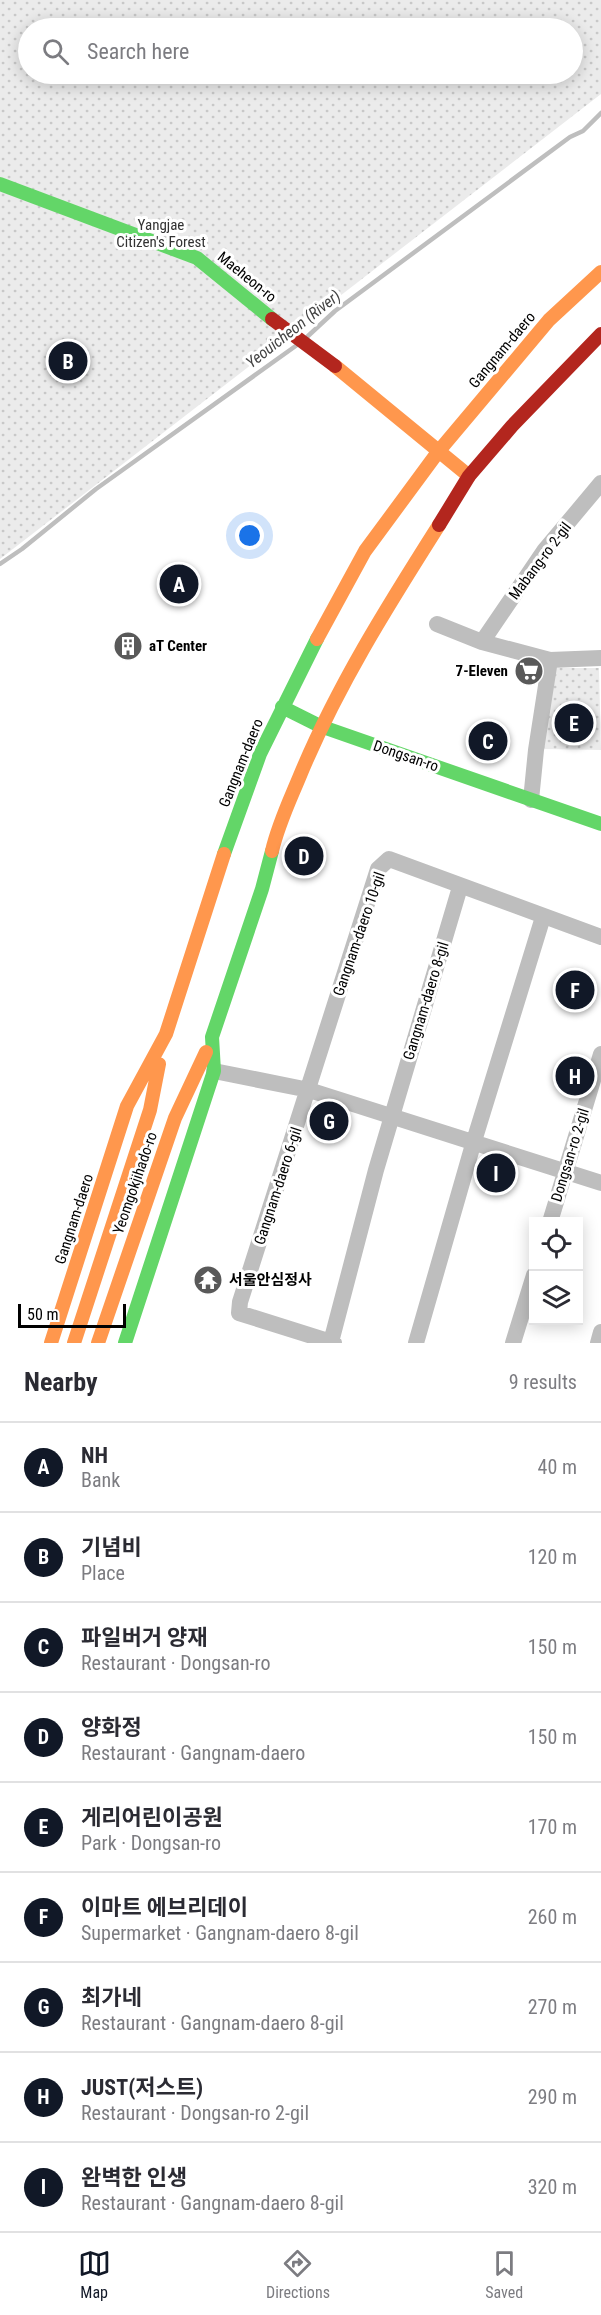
<!DOCTYPE html>
<meta charset="utf-8">
<style>
body{margin:0;font-family:"Roboto Condensed","Noto Sans KR",sans-serif;background:#f7f7f7;color:#2b2b33}
.controls{position:absolute;right:18px;bottom:18px;display:grid;overflow:hidden;border-radius:0px;box-shadow:0 3px 15px #0003}
.controls button{width:54px;height:54px;display:grid;place-items:center;padding:0;border:0;border-bottom:2px solid #e1e1e2;background:#fff;color:#2b2b33;font:30px sans-serif}
.scale{position:absolute;left:18px;bottom:15px;width:108px;box-sizing:border-box;padding-left:6px;border:3px solid #000;border-top:0;font-size:16px;line-height:21px;white-space:nowrap;color:#000;-webkit-text-stroke:4px #fff;paint-order:stroke}
.you{position:absolute;left:250px;top:536px;width:21px;height:21px;margin:-15px;border:4px solid #fff;border-radius:50%;background:#1a73e8;box-shadow:0 0 0 9px #1a73e833}
.badge{display:grid;place-items:center;width:39px;height:39px;border-radius:50%;background:#111827;color:#fff;font-size:20px;font-weight:700}
.pin{position:absolute;translate:-50% -50%;border:3px solid #fff;box-shadow:0 2px 6px #0006}
.list{margin:0;padding:0;list-style:none}
h2{display:flex;justify-content:space-between;align-items:center;height:78px;margin:0;padding:0 24px;font-size:26px}
h2 small{font-size:20px;font-weight:400;color:#7c7c81}
.list li{display:grid;grid-template-columns:39px 1fr auto;gap:18px;align-items:center;box-sizing:border-box;height:90px;padding:0 24px;border-top:2px solid #e1e1e2}
.list b{display:block;font-size:22px;white-space:nowrap}
.list p{margin:0;font-size:20px;white-space:nowrap;color:#7c7c81}
.list em{font-size:20px;font-style:normal;color:#7c7c81}
.icon{flex:none;width:33px;height:33px;fill:none;stroke:currentColor;stroke-width:2;stroke-linecap:round;stroke-linejoin:round}
.map{position:relative;flex:none;width:601px;height:1343px;overflow:hidden}
.search{position:absolute;background:#fff;box-shadow:0 3px 15px #0003;left:18px;right:18px;top:18px;height:66px;display:flex;align-items:center;gap:15px;box-sizing:border-box;padding:0 21px;border-radius:33px;color:#7c7c81;font-size:22px}
.sheet{height:888px;background:#fff}
nav{display:flex;justify-content:space-around;align-items:center;box-sizing:border-box;height:84px;border-top:2px solid #e1e1e2;background:#fff;font-size:16px;color:#7c7c81}
nav a{display:grid;justify-items:center;gap:3px}
nav .on{color:#111827}
.map>svg:first-child{display:block}
</style>
<div class="map">
<svg width="601" height="1343" viewBox="0 0 601 1343">
<defs>
<pattern id="green-dots" width="8" height="8" patternUnits="userSpaceOnUse" patternTransform="scale(1.5)"><rect width="8" height="8" fill="#ebebeb"/><path d="M2 2h.1M6 6h.1" fill="none" stroke="#c8c8c8" stroke-width="1.8" stroke-linecap="round"/></pattern>
</defs>
<rect width="100%" height="100%" fill="#fff"/>
<!-- green -->
<path fill="url(#green-dots)" fill-rule="evenodd" d="M0,0H601V94L0,559ZM28,28H572V74H28Z
M554,668H599L601,750L543,749Z"/>
<g fill="none" stroke-linecap="round" stroke-linejoin="round">
<!-- stream -->
<path stroke="#bebebe" stroke-width="4.5" d="M308,336L335,311L570,137L583,131L601,113
M0,564L22,549L96,489L297,345"/>
<!-- street -->
<path stroke="#bebebe" stroke-width="16" d="M437,624L482,642L550,660L601,658
M482,642L544,551L601,483
M531,800L536,750L550,660
M214,1071L309,1090L601,1183
M550,1222L601,1054
M331,1342L376,1170L460,887
M334,1343L239,1313L240,1302L378,869L389,859L601,937
M416,1343L474,1141L543,917
M513,1343L534,1275
M598,1343L601,1332"/>
<!-- fast -->
<path stroke="#63d668" stroke-width="14" d="M0,184L197,258L272,319
M282,707L320,726L601,824
M224,854L260,754L317,639
M125,1343L214,1071L212,1037L262,889L272,851"/>
<!-- slow -->
<path stroke="#ff974d" stroke-width="14" d="M335,366L469,476
M317,639L365,551L438,452L549,320L601,272
M272,851C278,825 289,802 299,778C336,688 387,607 439,525
M51,1343L127,1106L166,1034L224,854
M74,1343L150,1110L159,1064
M98,1343L175,1118L206,1052"/>
<!-- jam -->
<path stroke="#b3261e" stroke-width="14" d="M439,525L469,476L512,426L601,334"/>
<!-- jam-bridge -->
<path stroke="#b3261e" stroke-width="14" d="M272,319L335,366"/>
</g>
<!-- icons -->
<defs>
<g id="building-disc" transform="scale(1.5)"><circle r="9.5" fill="#595959" stroke="#fff"/><path d="M-4-6H4V6H1V3H-1V6H-4ZM-2.5-4.3h1.7v1.8h-1.7ZM.8-4.3h1.7v1.8H.8ZM-2.5-1h1.7V.8h-1.7ZM.8-1h1.7V.8H.8Z" fill="#fff"/></g>
<g id="supermarket-disc" transform="scale(1.5)"><circle r="9.5" fill="#595959" stroke="#fff"/><path d="M-6-5.5h2.5l.6 2H6L4.5 2H-2.5L-4.4-4H-6ZM-1.5 3.2a1.3 1.3 0 1 0 .1 0ZM3 3.2a1.3 1.3 0 1 0 .1 0Z" fill="#fff"/></g>
<g id="temple-disc" transform="scale(1.5)"><circle r="9.5" fill="#595959" stroke="#fff"/><path d="M0-6L5-2H3V0L6.5 2.5H4V6H1.5V3h-3V6H-4V2.5H-6.5L-3 0V-2H-5Z" fill="#fff"/></g>
</defs>
<g fill-rule="evenodd">
<use href="#building-disc" x="128" y="646"/>
<use href="#supermarket-disc" x="529" y="671"/>
<use href="#temple-disc" x="208" y="1280"/>
</g>
<g text-anchor="middle" dominant-baseline="central" stroke-width="6" stroke-linejoin="round" paint-order="stroke">
<!-- park labels -->
<g font-size="15" fill="#323232" stroke="#fff">
<text x="161" y="225">Yangjae<tspan x="161" dy="17">Citizen's Forest</tspan></text>
</g>
<!-- street labels -->
<g font-size="15" fill="#000" stroke="#fff">
<text transform="translate(247 277) rotate(39)">Maeheon-ro</text>
<text transform="translate(502 350) rotate(-50)">Gangnam-daero</text>
<text transform="translate(540 561) rotate(-53)">Mabang-ro 2-gil</text>
<text transform="translate(406 756) rotate(19)">Dongsan-ro</text>
<text transform="translate(241 763) rotate(-68)">Gangnam-daero</text>
<text transform="translate(359 934) rotate(-71)">Gangnam-daero 10-gil</text>
<text transform="translate(426 1001) rotate(-73)">Gangnam-daero 8-gil</text>
<text transform="translate(570 1155) rotate(-73)">Dongsan-ro 2-gil</text>
<text transform="translate(135 1183) rotate(-71)">Yeomgokjihado-ro</text>
<text transform="translate(278 1186) rotate(-72)">Gangnam-daero 6-gil</text>
<text transform="translate(74 1219) rotate(-72)">Gangnam-daero</text>
</g>
<!-- poi labels -->
<g font-size="15" font-weight="bold" fill="#000" stroke="#fff" text-anchor="start">
<text x="149" y="646">aT Center</text>
<text x="508" y="671" text-anchor="end">7-Eleven</text>
<text x="229" y="1280">서울안심정사</text>
</g>
<!-- water labels -->
<g font-size="16" font-style="italic" fill="#434343" stroke="#fff">
<text transform="translate(293 329) rotate(-38)">Yeouicheon (River)</text>
</g>
</g>
</svg>
<div class="controls">
<button><svg class="icon" aria-label="locate" viewBox="0 0 24 24"><circle cx="12" cy="12" r="6"/><path d="M12 2v4M12 18v4M2 12h4M18 12h4"/></svg></button>
<button><svg class="icon" aria-label="layers" viewBox="0 0 24 24"><path d="M12 4l9 5-9 5-9-5zM3 14l9 5 9-5"/></svg></button>
</div>
<div class="scale">50 m</div>
<div class="you"></div>
<div class="pin badge" style="left:179px;top:584px">A</div>
<div class="pin badge" style="left:68px;top:361px">B</div>
<div class="pin badge" style="left:488px;top:741px">C</div>
<div class="pin badge" style="left:304px;top:856px">D</div>
<div class="pin badge" style="left:574px;top:723px">E</div>
<div class="pin badge" style="left:575px;top:990px">F</div>
<div class="pin badge" style="left:329px;top:1121px">G</div>
<div class="pin badge" style="left:575px;top:1076px">H</div>
<div class="pin badge" style="left:496px;top:1173px">I</div>
<div class="search"><svg class="icon" aria-label="search" viewBox="0 0 24 24"><circle cx="10" cy="10" r="6"/><path d="M15 15l6 6"/></svg>Search here</div>
</div>
<section class="sheet">
<h2>Nearby<small>9 results</small></h2>
<ul class="list">
<li><span class="badge">A</span><div><b>NH</b><p>Bank</p></div><em>40 m</em></li>
<li><span class="badge">B</span><div><b>기념비</b><p>Place</p></div><em>120 m</em></li>
<li><span class="badge">C</span><div><b>파일버거 양재</b><p>Restaurant · Dongsan-ro</p></div><em>150 m</em></li>
<li><span class="badge">D</span><div><b>양화정</b><p>Restaurant · Gangnam-daero</p></div><em>150 m</em></li>
<li><span class="badge">E</span><div><b>게리어린이공원</b><p>Park · Dongsan-ro</p></div><em>170 m</em></li>
<li><span class="badge">F</span><div><b>이마트 에브리데이</b><p>Supermarket · Gangnam-daero 8-gil</p></div><em>260 m</em></li>
<li><span class="badge">G</span><div><b>최가네</b><p>Restaurant · Gangnam-daero 8-gil</p></div><em>270 m</em></li>
<li><span class="badge">H</span><div><b>JUST(저스트)</b><p>Restaurant · Dongsan-ro 2-gil</p></div><em>290 m</em></li>
<li><span class="badge">I</span><div><b>완벽한 인생</b><p>Restaurant · Gangnam-daero 8-gil</p></div><em>320 m</em></li>
</ul>
</section>
<nav>
<a class="on"><svg class="icon" aria-label="map" viewBox="0 0 24 24"><path d="M3 6l6-2 6 2 6-2v14l-6 2-6-2-6 2zM9 4v14M15 6v14"/></svg>Map</a>
<a><svg class="icon" aria-label="directions" viewBox="0 0 24 24"><path d="M12 3l9 9-9 9-9-9zM9 14v-3h6M13 9l2 2-2 2"/></svg>Directions</a>
<a><svg class="icon" aria-label="saved" viewBox="0 0 24 24"><path d="M7 4h10v16l-5-4-5 4z"/></svg>Saved</a>
</nav>
